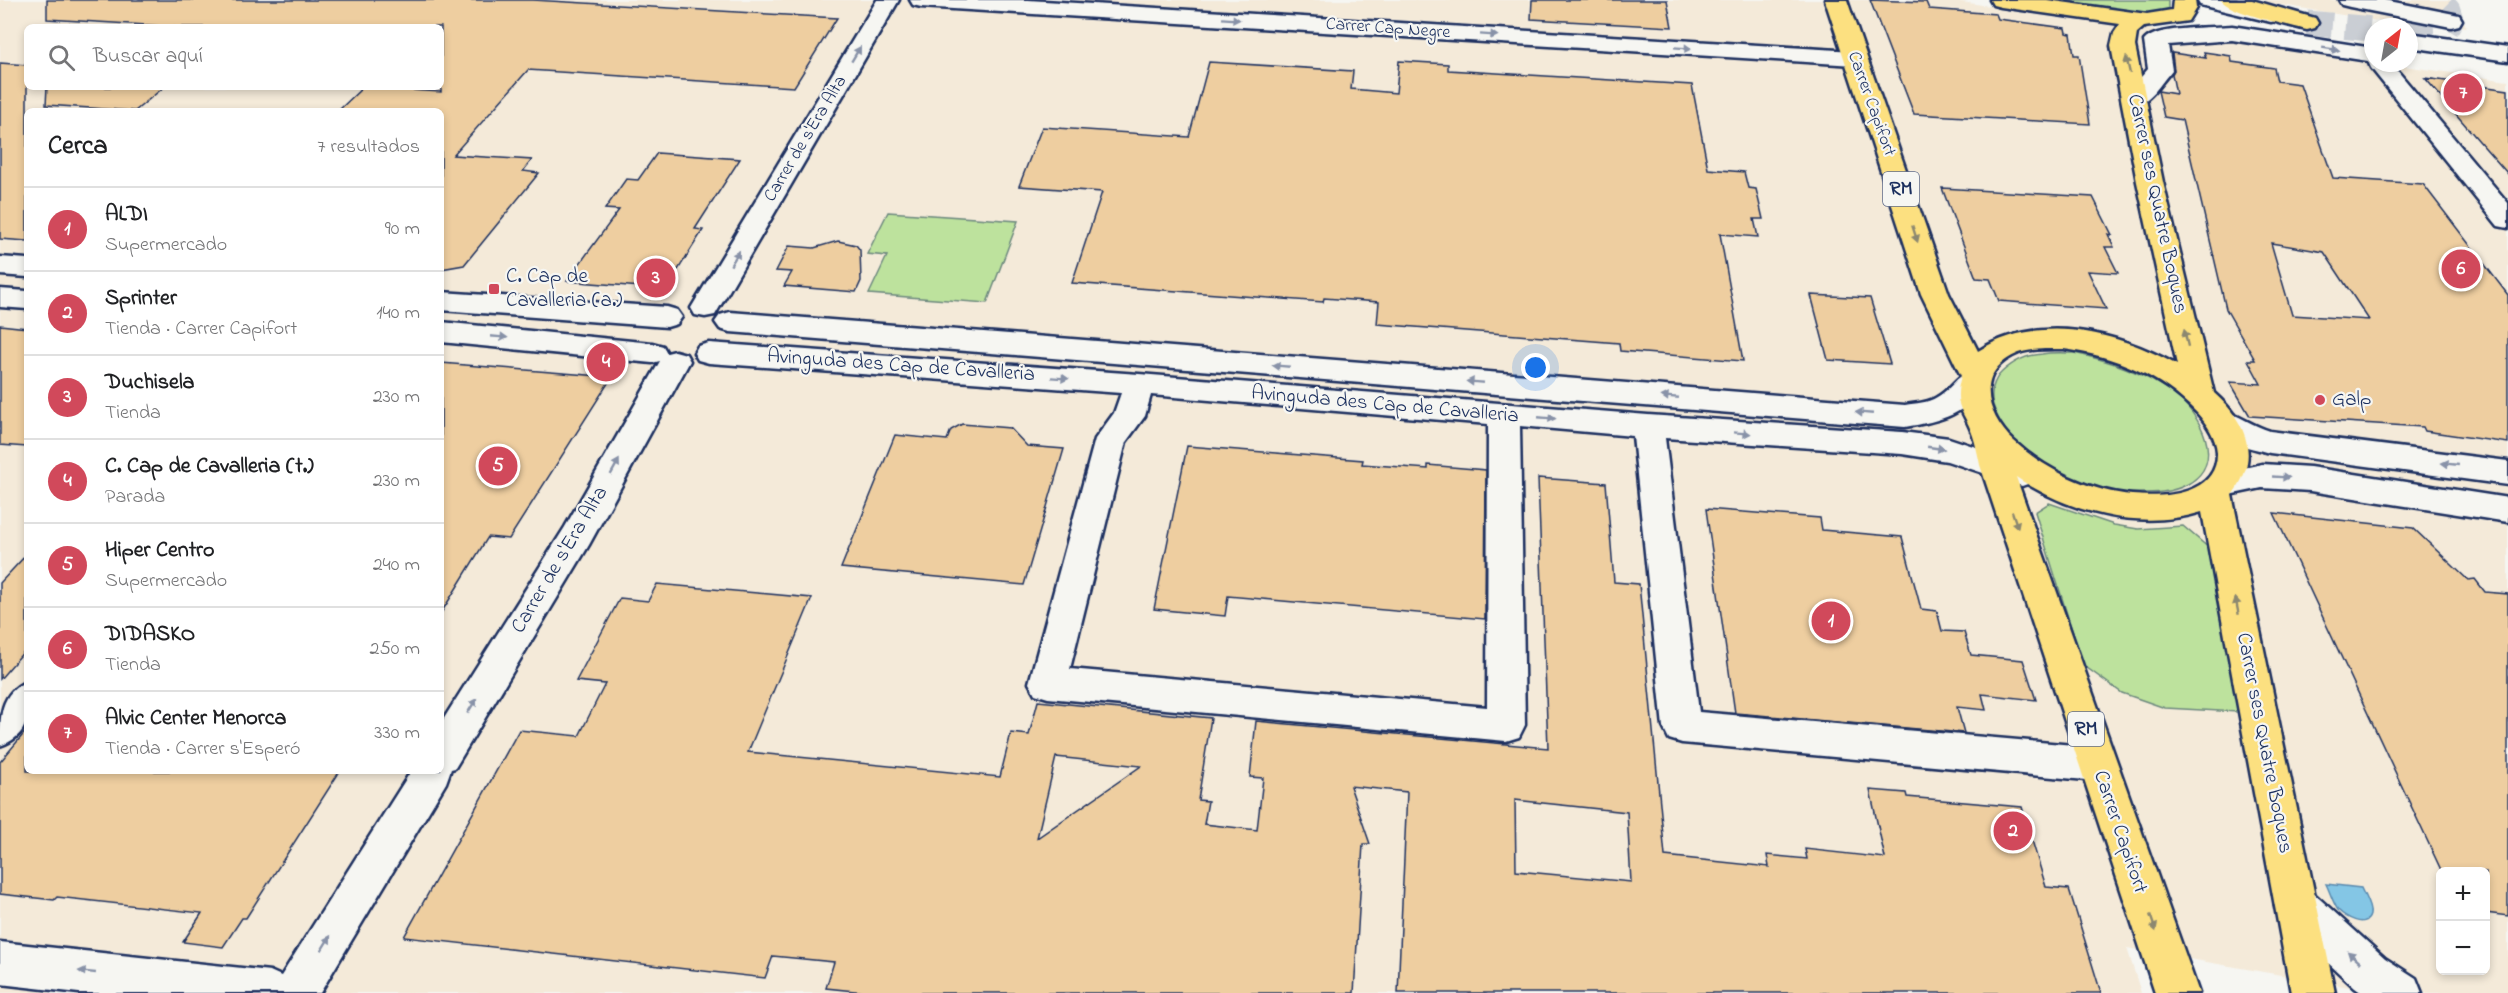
<!DOCTYPE html>
<html lang="es">
<meta charset="utf-8">
<style>
body{margin:0;font-family:"Indie Flower",sans-serif;background:#f6f6f6;color:#202124}
.controls{position:absolute;right:18px;bottom:18px;display:grid;overflow:hidden;border-radius:9px;box-shadow:0 3px 9px #0003}
.controls button{width:54px;height:54px;display:grid;place-items:center;padding:0;border:0;border-bottom:2px solid #e0e0e0;background:#fff;color:#202124;font:30px sans-serif}
.compass{position:absolute;left:2364px;top:18px;width:54px;height:54px;border-radius:50%;background:#fff;box-shadow:0 3px 9px #0003;rotate:31deg}
.you{position:absolute;left:1536px;top:368px;width:21px;height:21px;margin:-15px;border:4px solid #fff;border-radius:50%;background:#1a73e8;box-shadow:0 0 0 9px #1a73e833}
.badge{display:grid;place-items:center;width:39px;height:39px;border-radius:50%;background:#d1495b;color:#fff;font-size:20px;font-weight:700}
.pin{position:absolute;translate:-50% -50%;border:3px solid #fff;box-shadow:0 2px 6px #0006}
.list{margin:0;padding:0;list-style:none}
h2{display:flex;justify-content:space-between;align-items:center;height:78px;margin:0;padding:0 24px;font-size:26px}
h2 small{font-size:20px;font-weight:400;color:#757577}
.list li{display:grid;grid-template-columns:39px 1fr auto;gap:18px;align-items:center;box-sizing:border-box;height:84px;padding:0 24px;border-top:2px solid #e0e0e0}
.list b{display:block;font-size:22px;white-space:nowrap}
.list p{margin:0;font-size:20px;white-space:nowrap;color:#757577}
.list em{font-size:20px;font-style:normal;color:#757577}
.icon{flex:none;width:33px;height:33px;fill:none;stroke:currentColor;stroke-width:2;stroke-linecap:round;stroke-linejoin:round}
.map{position:relative;flex:none;width:2508px;height:993px;overflow:hidden}
.search{position:absolute;background:#fff;box-shadow:0 3px 9px #0003;left:24px;top:24px;width:420px;height:66px;display:flex;align-items:center;gap:15px;box-sizing:border-box;padding:0 21px;border-radius:9px;color:#757577;font-size:22px}
.panel{position:absolute;background:#fff;box-shadow:0 3px 9px #0003;left:24px;top:108px;width:420px;height:666px;border-radius:9px}
.map>svg:first-child{display:block}
</style>
<div class="map">
<svg width="2508" height="993" viewBox="0 0 2508 993">
<rect width="100%" height="100%" fill="#f6f6f2"/>
<filter id="ink" filterUnits="userSpaceOnUse"><feTurbulence type="fractalNoise" baseFrequency=".0167" numOctaves="2"/><feDisplacementMap in="SourceGraphic" scale="12" xChannelSelector="R" yChannelSelector="G"/><feConvolveMatrix kernelMatrix="1 2 1 2 8 2 1 2 1" color-interpolation-filters="sRGB"/></filter>
<g filter="url(#ink)">
<!-- built -->
<path fill="#f4ead9" fill-rule="evenodd" d="M0,0H1948L2508,81V993H2383L2127,948L2141,993H0ZM27,27H441V87H27ZM27,111H441V771H27ZM2440,872H2486V970H2440Z
M2251,0H2449L2461,12L2466,27L2435,23L2425,26L2397,24Z"/>
<!-- green -->
<path fill="#bde29d" stroke="#6c887e" stroke-width="1.5" d="M2036,0H2168V9C2134,21 2072,5 2036,0Z
M888,212L1018,221L987,303L869,294L887,256L867,254Z
M2074,353C2111,361 2143,372 2174,394C2200,414 2227,462 2188,484C2170,494 2150,493 2130,493C2080,493 2008,455 1993,405C1990,394 1993,380 2002,372C2013,362 2027,355 2042,354C2053,352 2064,353 2074,353Z
M2049,503L2114,525L2138,529L2183,526L2210,549L2238,712L2165,708L2122,693L2083,665L2035,512Z"/>
<!-- water -->
<path fill="#84c6e5" stroke="#5a8aaf" stroke-width="1.5" d="M2326,884L2361,888C2364,895 2372,908 2370,915C2366,930 2344,916 2338,910C2333,903 2330,892 2326,884Z"/>
<!-- building -->
<path fill="#eecea0" stroke="#1b2f5e" stroke-width="1.5" fill-rule="evenodd" d="M47,0H533L837,18L794,87L528,70L453,155L532,160L523,171L539,173L464,265L441,269V111H338L363,87L441,92V27H180L47,19Z
M1532,0H1667L1672,27L1531,19Z
M1870,0L1926,2L1929,9L1996,14L1998,19L2065,28L2066,33L2071,34L2074,55H2079L2090,124L1914,114Z
M2204,52L2231,56L2232,62L2274,68L2277,81L2300,84L2333,178L2423,184L2508,295V443L2425,431L2423,427L2250,416L2230,382L2261,384L2248,360H2255L2226,309L2182,120L2164,117L2158,91L2176,94L2172,74L2174,70L2172,53L2206,58ZM2271,243L2324,252L2369,320L2292,315Z
M1399,61L1448,64V70L1692,85L1708,169L1744,172L1748,188L1756,189L1763,219H1754L1758,237L1720,234L1743,361L1620,351L1619,343L1377,324L1379,302L1324,298L1323,302L1072,283L1102,192L1019,186L1042,127L1189,137L1209,62L1353,71L1351,89L1396,93Z
M0,63L27,65V241L0,239Z
M2425,78L2508,90V174L2479,141Z
M47,87H164L135,111L46,105Z
M657,153L740,159L695,229L703,230L666,289L567,281L619,210L605,209L626,179L638,180Z
M1942,188L2093,197L2112,235L2108,234L2114,247H2105L2118,273L2088,271L2106,309L1999,301L1990,279L1976,278Z
M838,241L856,245L860,250L861,281L856,292L784,286L792,272L776,271L789,246L814,248Z
M1811,295L1870,298L1890,364L1828,360Z
M0,325L27,328V447L0,445Z
M441,363L612,377L509,539L488,537L441,613Z
M962,424L1010,428L1027,446L1064,449L1024,585L841,568L895,435L947,440L951,430Z
M1187,446L1363,460L1362,464L1428,469V465L1486,470L1485,619L1228,596L1225,616L1154,609Z
M1538,478L1606,483L1614,582L1639,584L1665,856L1769,867L1767,855L1807,859L1805,849L1885,858L1870,790L1906,793L1907,797L2022,807L2046,887L2069,889L2101,993H1398L1407,792L1350,786L1370,844H1363L1354,993H874L826,988L834,962L773,956L765,978L404,937L519,730L579,736L605,684L576,681L620,598L648,601L657,584L812,598L748,752L1000,777L1011,733L1029,735L1038,701L1211,718L1198,800L1208,801L1204,824L1257,830L1263,778L1250,777L1256,721L1548,748ZM1056,757L1141,766L1037,838ZM1515,800L1627,812L1631,882L1516,871Z
M1706,509L1820,518L1822,530L1902,537L1921,609L1937,611L1942,631L1964,632L1971,655L2023,660L2036,700L1982,694L1986,710L1957,707L1964,733L1735,713Z
M2274,513L2413,528L2468,580L2475,579L2485,592L2508,594V916L2486,913V872H2442Z
M27,554V648L0,679V583Z
M27,730V771H340L246,918H242L223,947L183,942L202,913L57,897L54,900L0,894V762Z"/>
<g fill="none" stroke-linecap="round" stroke-linejoin="round">
<!-- minor-tunnel -->
<path stroke="#caced4" stroke-width="25" stroke-dasharray="25 13" stroke-linecap="butt" d="M2307,23L2373,29
M2409,32L2445,30L2451,20L2448,10L2438,0"/>
<!-- minor casing -->
<g stroke="#1b2f5e" stroke-width="5">
<path id="minor" d="M877,0H899L715,315L705,317L695,315L691,308Z
M910,0H1028L1854,51L1862,53L1866,58L1862,63L1854,65L921,7L913,5Z
M2197,0H2236L2279,10L2282,15L2279,20L2271,22L2200,5Z
M2339,0H2384L2459,15L2462,20L2459,25L2451,27L2350,7L2342,5Z
M2232,26L2373,48V63H2391L2508,203V228L2498,226L2371,68L2368,61L2232,40L2168,45L2172,70L2168,75C2156,89 2147,108 2126,103L2123,98L2148,69L2144,41C2155,26 2213,28 2232,26Z
M2409,33L2508,47V61L2409,47Z
M0,257L27,259V277L0,275Z
M0,289L27,291V309L0,307Z
M441,292L667,307L677,310L682,317L677,324L667,327L441,310Z
M730,312L1905,405C1916,403 1928,403 1937,397C1957,386 1958,366 1984,374L1988,381C1969,414 1941,421 1905,427L730,332L720,329L715,322L720,315Z
M441,322L652,343L663,346L667,353L675,351L686,354L690,361L589,545L455,768L451,769L446,783L320,993H79L0,984V942L270,971L281,976L411,771H441V723L565,527L660,361L652,363L441,342Z
M709,343L1139,374L1648,415L1902,432L1949,438L2033,466L2038,474L2033,482L2022,486L1947,461L1902,454L1665,438L1699,712L2097,747L2111,752L2116,764L2111,776L2097,781L1682,743L1669,739L1663,727L1633,436L1520,426L1525,725L1519,737L1506,741L1048,698L1035,694L1029,683L1095,439L1114,413L1121,393L709,363L698,360L694,353L698,346ZM1151,395L1488,424L1487,707L1070,669L1126,442L1145,416Z
M2222,410C2239,415 2253,426 2270,431L2508,461V485L2270,453C2248,447 2219,442 2206,421L2211,413Z
M2262,464L2310,467L2508,498V522L2310,491L2262,488L2224,496L2212,493L2208,484L2212,475Z
M27,681C27,711 34,734 0,746C0,716 0,693 27,681Z
M2296,885L2311,891L2385,958L2416,978L2422,993H2362L2355,988L2281,919L2275,905L2281,891Z"/>
</g>
<!-- major casing -->
<g stroke="#1b2f5e" stroke-width="5">
<path id="major" d="M1825,0H1847L1949,294L1978,351C2039,312 2118,332 2177,365L2137,182L2111,46L2114,33L2120,24L2001,7L1993,5L1990,0H2047L2147,14L2172,10L2173,0H2195L2196,8L2188,21L2144,27L2137,33L2135,46L2163,182L2214,393C2247,422 2261,458 2232,495L2335,993H2291L2202,512C2139,531 2070,513 2016,477L2199,993H2155L1980,465C1978,455 1976,445 1973,436C1965,411 1952,408 1961,376L1921,294ZM2064,349C2115,356 2161,375 2197,413C2207,424 2216,437 2217,452C2218,495 2165,498 2132,495C2090,491 2045,470 2014,441C1985,414 1974,371 2019,353C2032,348 2050,349 2064,349Z
M2221,0H2252L2315,18L2318,23L2315,28L2307,30C2289,25 2230,13 2221,0Z"/>
</g>
<!-- minor -->
<use href="#minor" fill="#f6f6f2" fill-rule="evenodd"/>
<!-- major -->
<use href="#major" fill="#fce080" fill-rule="evenodd"/>
</g>
<!-- one-way arrows -->
<defs><path id="oneway-solid" d="M-6-.8H1V-3.2L6.5 0L1 3.2V.8H-6Z" transform="scale(1.5)"/></defs>
<g fill="#8892a8">
<use href="#oneway-solid" transform="translate(1231 19) rotate(4)"/>
<use href="#oneway-solid" transform="translate(1489 35) rotate(4)"/>
<use href="#oneway-solid" transform="translate(1683 48) rotate(4)"/>
<use href="#oneway-solid" transform="translate(2331 49) rotate(9)"/>
<use href="#oneway-solid" transform="translate(856 54) rotate(-59)"/>
<use href="#oneway-solid" transform="translate(735 258) rotate(-59)"/>
<use href="#oneway-solid" transform="translate(499 337) rotate(5)"/>
<use href="#oneway-solid" transform="translate(1281 366) rotate(-175)"/>
<use href="#oneway-solid" transform="translate(1060 378) rotate(4)"/>
<use href="#oneway-solid" transform="translate(1475 382) rotate(-175)"/>
<use href="#oneway-solid" transform="translate(1670 397) rotate(-175)"/>
<use href="#oneway-solid" transform="translate(1864 413) rotate(-175)"/>
<use href="#oneway-solid" transform="translate(1547 418) rotate(5)"/>
<use href="#oneway-solid" transform="translate(1742 433) rotate(4)"/>
<use href="#oneway-solid" transform="translate(1936 448) rotate(8)"/>
<use href="#oneway-solid" transform="translate(2450 464) rotate(-174)"/>
<use href="#oneway-solid" transform="translate(615 467) rotate(-61)"/>
<use href="#oneway-solid" transform="translate(2281 477) rotate(3)"/>
<use href="#oneway-solid" transform="translate(472 706) rotate(-58)"/>
<use href="#oneway-solid" transform="translate(326 943) rotate(-58)"/>
<use href="#oneway-solid" transform="translate(2354 957) rotate(-138)"/>
<use href="#oneway-solid" transform="translate(87 972) rotate(-174)"/>
</g>
<g fill="#8c886f">
<use href="#oneway-solid" transform="translate(2128 65) rotate(-103)"/>
<use href="#oneway-solid" transform="translate(1915 234) rotate(72)"/>
<use href="#oneway-solid" transform="translate(2186 338) rotate(-103)"/>
<use href="#oneway-solid" transform="translate(2015 520) rotate(71)"/>
<use href="#oneway-solid" transform="translate(2237 606) rotate(-101)"/>
<use href="#oneway-solid" transform="translate(2153 923) rotate(71)"/>
</g>
</g>
<!-- markers -->
<g fill="#d1495b" stroke="#f6f6f2" stroke-width="2">
<rect x="488" y="283" width="12" height="12" rx="3"/>
<circle cx="2320" cy="400" r="6"/>
</g>
<g text-anchor="middle" dominant-baseline="central" stroke-width="4.5" stroke-linejoin="round" paint-order="stroke">
<!-- far-street labels -->
<g font-size="18" fill="#1b2f5e" stroke="#f6f6f2">
<text transform="translate(1388 29) rotate(4)">Carrer Cap Negre</text>
<text transform="translate(1871 104) rotate(70)">Carrer Capifort</text>
<text transform="translate(806 139) rotate(-59)">Carrer de s'Era Alta</text>
</g>
<!-- shield labels -->
<g fill="#f6f6f2" stroke="#5d6b8a" stroke-width="1.5">
<rect x="1883" y="172" width="36" height="34" rx="4.5"/>
<rect x="2068" y="712" width="36" height="34" rx="4.5"/>
</g>
<g font-size="20" font-weight="bold" fill="#1b2f5e">
<text x="1901" y="189">RM</text>
<text x="2086" y="729">RM</text>
</g>
<!-- street labels -->
<g font-size="21" fill="#1b2f5e" stroke="#f6f6f2">
<text transform="translate(2157 204) rotate(78)">Carrer ses Quatre Boques</text>
<text transform="translate(901 366) rotate(4)">Avinguda des Cap de Cavalleria</text>
<text transform="translate(1385 405) rotate(5)">Avinguda des Cap de Cavalleria</text>
<text transform="translate(560 560) rotate(-59)">Carrer de s'Era Alta</text>
<text transform="translate(2264 743) rotate(79)">Carrer ses Quatre Boques</text>
<text transform="translate(2120 832) rotate(71)">Carrer Capifort</text>
</g>
<!-- poi labels -->
<g font-size="21" fill="#1b2f5e" stroke="#f6f6f2" text-anchor="start">
<text x="506" y="277">C. Cap de<tspan x="506" dy="24">Cavalleria (a.)</tspan></text>
<text x="2332" y="400">Galp</text>
</g>
</g>
</svg>
<div class="controls">
<button>+</button>
<button>−</button>
</div>
<svg class="compass" viewBox="-18 -18 36 36"><path d="M0-13l5 13h-10z" fill="#e53935"/><path d="M0 13l5-13h-10z" fill="#757577"/></svg>
<div class="you"></div>
<div class="pin badge" style="left:1831px;top:621px">1</div>
<div class="pin badge" style="left:2013px;top:831px">2</div>
<div class="pin badge" style="left:656px;top:278px">3</div>
<div class="pin badge" style="left:606px;top:362px">4</div>
<div class="pin badge" style="left:498px;top:466px">5</div>
<div class="pin badge" style="left:2461px;top:269px">6</div>
<div class="pin badge" style="left:2463px;top:93px">7</div>
<div class="search"><svg class="icon" aria-label="search" viewBox="0 0 24 24"><circle cx="10" cy="10" r="6"/><path d="M15 15l6 6"/></svg>Buscar aquí</div>
<section class="panel">
<h2>Cerca<small>7 resultados</small></h2>
<ul class="list">
<li><span class="badge">1</span><div><b>ALDI</b><p>Supermercado</p></div><em>90 m</em></li>
<li><span class="badge">2</span><div><b>Sprinter</b><p>Tienda · Carrer Capifort</p></div><em>140 m</em></li>
<li><span class="badge">3</span><div><b>Duchisela</b><p>Tienda</p></div><em>230 m</em></li>
<li><span class="badge">4</span><div><b>C. Cap de Cavalleria (t.)</b><p>Parada</p></div><em>230 m</em></li>
<li><span class="badge">5</span><div><b>Hiper Centro</b><p>Supermercado</p></div><em>240 m</em></li>
<li><span class="badge">6</span><div><b>DIDASKO</b><p>Tienda</p></div><em>250 m</em></li>
<li><span class="badge">7</span><div><b>Alvic Center Menorca</b><p>Tienda · Carrer s'Esperó</p></div><em>330 m</em></li>
</ul>
</section>
</div>
